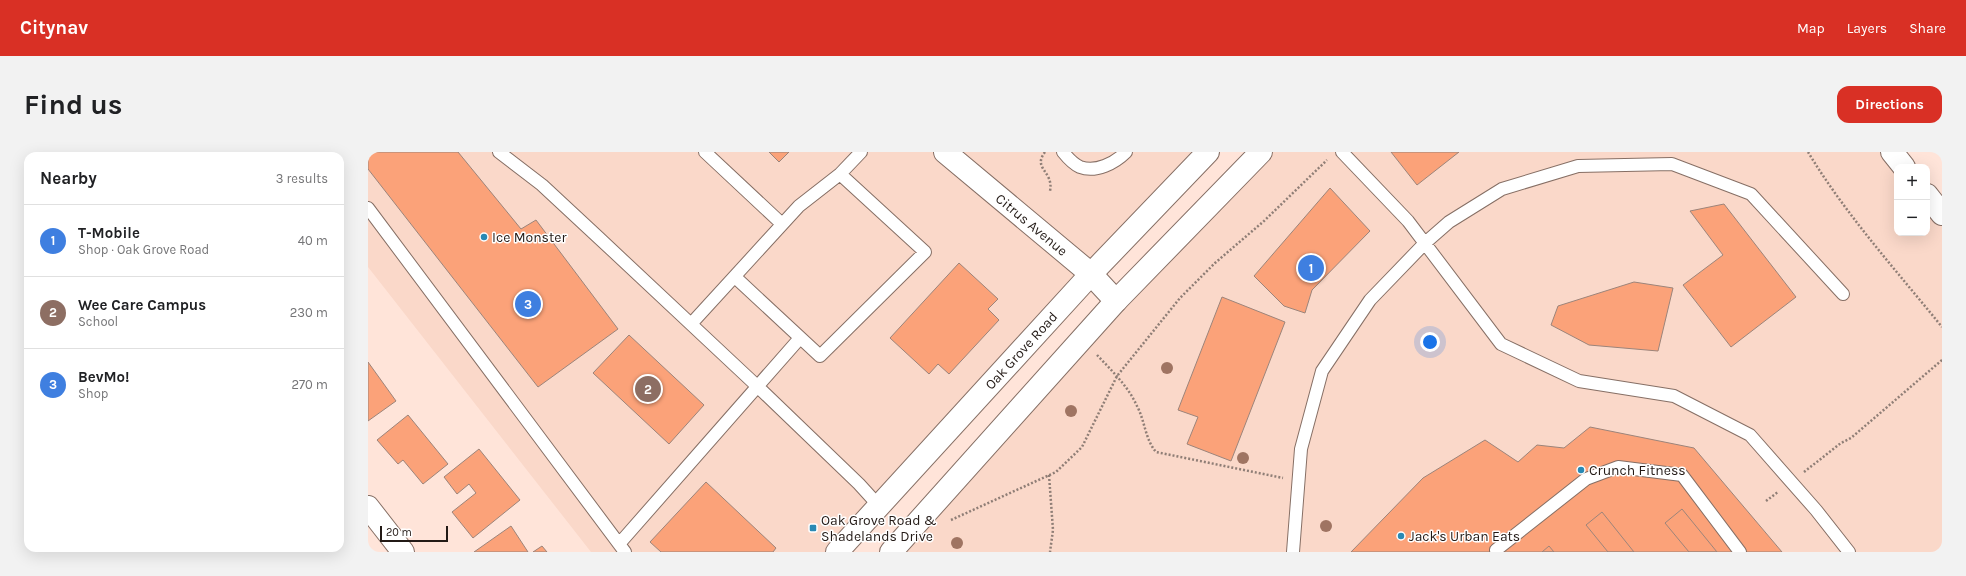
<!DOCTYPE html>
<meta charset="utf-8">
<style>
body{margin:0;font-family:Karla,sans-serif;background:#f2f2f2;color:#202124}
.controls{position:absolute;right:12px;top:12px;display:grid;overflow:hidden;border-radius:8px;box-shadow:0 4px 16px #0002}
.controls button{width:36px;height:36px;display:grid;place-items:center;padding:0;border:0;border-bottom:1px solid #e0e0e0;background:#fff;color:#202124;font:20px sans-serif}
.scale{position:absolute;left:12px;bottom:10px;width:68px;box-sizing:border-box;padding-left:4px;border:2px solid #231a16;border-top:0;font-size:11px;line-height:14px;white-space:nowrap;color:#231a16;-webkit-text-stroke:3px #fff;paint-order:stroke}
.you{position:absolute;left:1062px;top:190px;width:14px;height:14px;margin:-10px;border:3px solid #fff;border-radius:50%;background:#1a73e8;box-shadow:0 0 0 6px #1a73e833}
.badge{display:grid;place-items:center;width:26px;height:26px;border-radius:50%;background:#d93025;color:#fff;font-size:13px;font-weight:700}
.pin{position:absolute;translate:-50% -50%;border:2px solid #fff;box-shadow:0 1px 4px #0006}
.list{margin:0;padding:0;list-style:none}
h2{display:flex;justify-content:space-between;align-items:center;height:52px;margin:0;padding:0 16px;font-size:17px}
h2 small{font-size:13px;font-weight:400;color:#757577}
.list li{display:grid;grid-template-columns:26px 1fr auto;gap:12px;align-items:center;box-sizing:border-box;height:72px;padding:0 16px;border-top:1px solid #e0e0e0}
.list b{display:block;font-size:15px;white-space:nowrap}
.list p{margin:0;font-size:13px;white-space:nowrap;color:#757577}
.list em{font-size:13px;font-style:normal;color:#757577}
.map{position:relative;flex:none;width:1574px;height:400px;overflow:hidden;border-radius:12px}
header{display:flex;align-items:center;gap:24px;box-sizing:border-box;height:56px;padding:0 20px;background:#d93025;color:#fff}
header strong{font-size:19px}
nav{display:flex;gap:22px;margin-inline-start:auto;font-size:14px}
.intro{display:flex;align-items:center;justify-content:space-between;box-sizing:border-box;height:96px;padding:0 24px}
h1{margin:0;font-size:28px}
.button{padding:10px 18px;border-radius:12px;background:#d93025;color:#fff;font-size:14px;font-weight:700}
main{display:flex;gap:24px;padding:0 24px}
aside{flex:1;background:#fff;border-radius:12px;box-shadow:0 4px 16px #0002}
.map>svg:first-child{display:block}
</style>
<header>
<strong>Citynav</strong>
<nav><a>Map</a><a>Layers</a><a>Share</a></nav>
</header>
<div class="intro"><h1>Find us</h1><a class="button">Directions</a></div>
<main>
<aside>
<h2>Nearby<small>3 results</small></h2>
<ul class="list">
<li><span class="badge" style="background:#3f7fe0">1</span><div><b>T-Mobile</b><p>Shop · Oak Grove Road</p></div><em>40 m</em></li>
<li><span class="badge" style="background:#8d6e63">2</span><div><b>Wee Care Campus</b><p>School</p></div><em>230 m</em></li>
<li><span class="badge" style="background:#3f7fe0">3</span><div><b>BevMo!</b><p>Shop</p></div><em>270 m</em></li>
</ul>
</aside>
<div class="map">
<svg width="1574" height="400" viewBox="0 0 1574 400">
<rect width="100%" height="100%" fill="#ffe4d9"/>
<!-- built -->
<path fill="#fad8c9" d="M0,0H840L469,400H223L0,115Z
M893,0H1524L1529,15V81H1559V43L1574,62V400H523Z"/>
<!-- building -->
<path fill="#fba279" stroke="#9c847a" d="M0,0H90L153,77L168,68L250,177L170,235L0,17Z
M401,0H421L411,10Z
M1023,0H1091L1049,33Z
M962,36L1002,79L944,138L937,161L916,154L886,124Z
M1356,52L1428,145L1363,195L1315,133L1355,103L1322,59Z
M591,111L630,147L620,157L631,168L581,222L570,212L561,222L522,186Z
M1266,130L1305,136L1290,199L1221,193L1183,173L1190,154Z
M854,145L917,170L863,309L819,292L830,265L810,258Z
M261,183L336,253L301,292L225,221Z
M0,210L28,249L0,269Z
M40,263L80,312L55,332L35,308L30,312L9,288Z
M1222,275L1326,296L1414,400H983L1055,326L1117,288L1150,310L1169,293L1196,296Z
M111,297L152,348L105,386L84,360L108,341L101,332L89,342L76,325Z
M338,330L408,396L405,400H293L282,390Z
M1314,357L1349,400H1321L1297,371Z
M1234,360L1266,400H1240L1218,373Z
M143,374L160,400H106Z
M174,394L179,400H165Z
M1181,394L1186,400H1174Z"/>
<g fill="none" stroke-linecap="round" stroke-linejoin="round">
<!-- service casing -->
<g stroke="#866f65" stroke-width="14">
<path id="service" d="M131,0L174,33L231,86L389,234L491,332L511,354
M337,0L414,72
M695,0C699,5 705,12 712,15C728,21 747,11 758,0
M974,0L1040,69L1133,192L1211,229L1306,244L1382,283L1448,358L1481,400
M0,56L257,400
M367,125L452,204L557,100L472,22
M323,172L431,54L472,22L493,0
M251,392L432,186
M1128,398L1218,327L1250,315L1314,323L1372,400
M925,400L933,297L954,219L1002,148L1057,91L1081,70L1134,37L1210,14L1304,12L1383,42L1475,142"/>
</g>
<!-- minor casing -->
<g stroke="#866f65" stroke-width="24">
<g id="minor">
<path id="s1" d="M577,0L723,122L748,149"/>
<path d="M0,355L35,400"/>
</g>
</g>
<!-- secondary casing -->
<g stroke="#866f65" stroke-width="24">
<g id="secondary">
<path id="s2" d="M469,400L723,122L840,0"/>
<path d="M523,400L748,149L893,0"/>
</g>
</g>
<!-- trunk casing -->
<g stroke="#866f65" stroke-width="24">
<path id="trunk" d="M1524,0L1536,15
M1559,43L1574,62"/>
</g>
<!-- path -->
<path stroke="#8f7e76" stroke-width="2.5" stroke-dasharray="2 2" stroke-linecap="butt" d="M677,0C664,17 686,19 682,39
M1440,0C1478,63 1528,118 1574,175
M729,203C744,219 760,234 769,254C777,269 777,287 788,300L915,326
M1436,320L1473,291L1483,286L1574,208
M681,323L685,378L682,400
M1398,349L1410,340
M583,368L688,320L714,295L749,224L812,146L847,111L896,69L959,8"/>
<!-- service -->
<use href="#service" stroke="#fff" stroke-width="12"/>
<!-- minor -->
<use href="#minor" stroke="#fff" stroke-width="22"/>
<!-- secondary -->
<use href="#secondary" stroke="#fff" stroke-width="22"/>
<!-- trunk -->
<use href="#trunk" stroke="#fff" stroke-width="22"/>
</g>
<!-- trees -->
<g fill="#9f7462">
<circle cx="799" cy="216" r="6"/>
<circle cx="703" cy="259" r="6"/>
<circle cx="875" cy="306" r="6"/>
<circle cx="958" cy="374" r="6"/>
<circle cx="589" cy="391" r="6"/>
</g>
<!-- markers -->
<g fill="#2989b4" stroke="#fff" stroke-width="1.5">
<circle cx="116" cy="85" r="4"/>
<circle cx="1213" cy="318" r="4"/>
<rect x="441" y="372" width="8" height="8" rx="2"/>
<circle cx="1033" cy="384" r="4"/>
</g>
<g text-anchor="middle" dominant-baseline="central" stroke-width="3" stroke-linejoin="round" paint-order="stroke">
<!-- street labels -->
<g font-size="14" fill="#231a16" stroke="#fff">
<text stroke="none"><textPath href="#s1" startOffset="113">Citrus Avenue</textPath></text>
<text stroke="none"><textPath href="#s2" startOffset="273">Oak Grove Road</textPath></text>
</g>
<!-- poi labels -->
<g font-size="14" fill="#231a16" stroke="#fff" text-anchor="start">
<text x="124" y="85">Ice Monster</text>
<text x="1221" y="318">Crunch Fitness</text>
<text x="453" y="368">Oak Grove Road &amp;<tspan x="453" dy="16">Shadelands Drive</tspan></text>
<text x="1041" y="384">Jack's Urban Eats</text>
</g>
</g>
</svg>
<div class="controls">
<button>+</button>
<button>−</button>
</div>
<div class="scale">20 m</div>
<div class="you"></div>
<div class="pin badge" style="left:943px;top:116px;background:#3f7fe0">1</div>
<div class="pin badge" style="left:280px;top:237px;background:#8d6e63">2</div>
<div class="pin badge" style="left:160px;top:152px;background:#3f7fe0">3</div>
</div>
</main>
